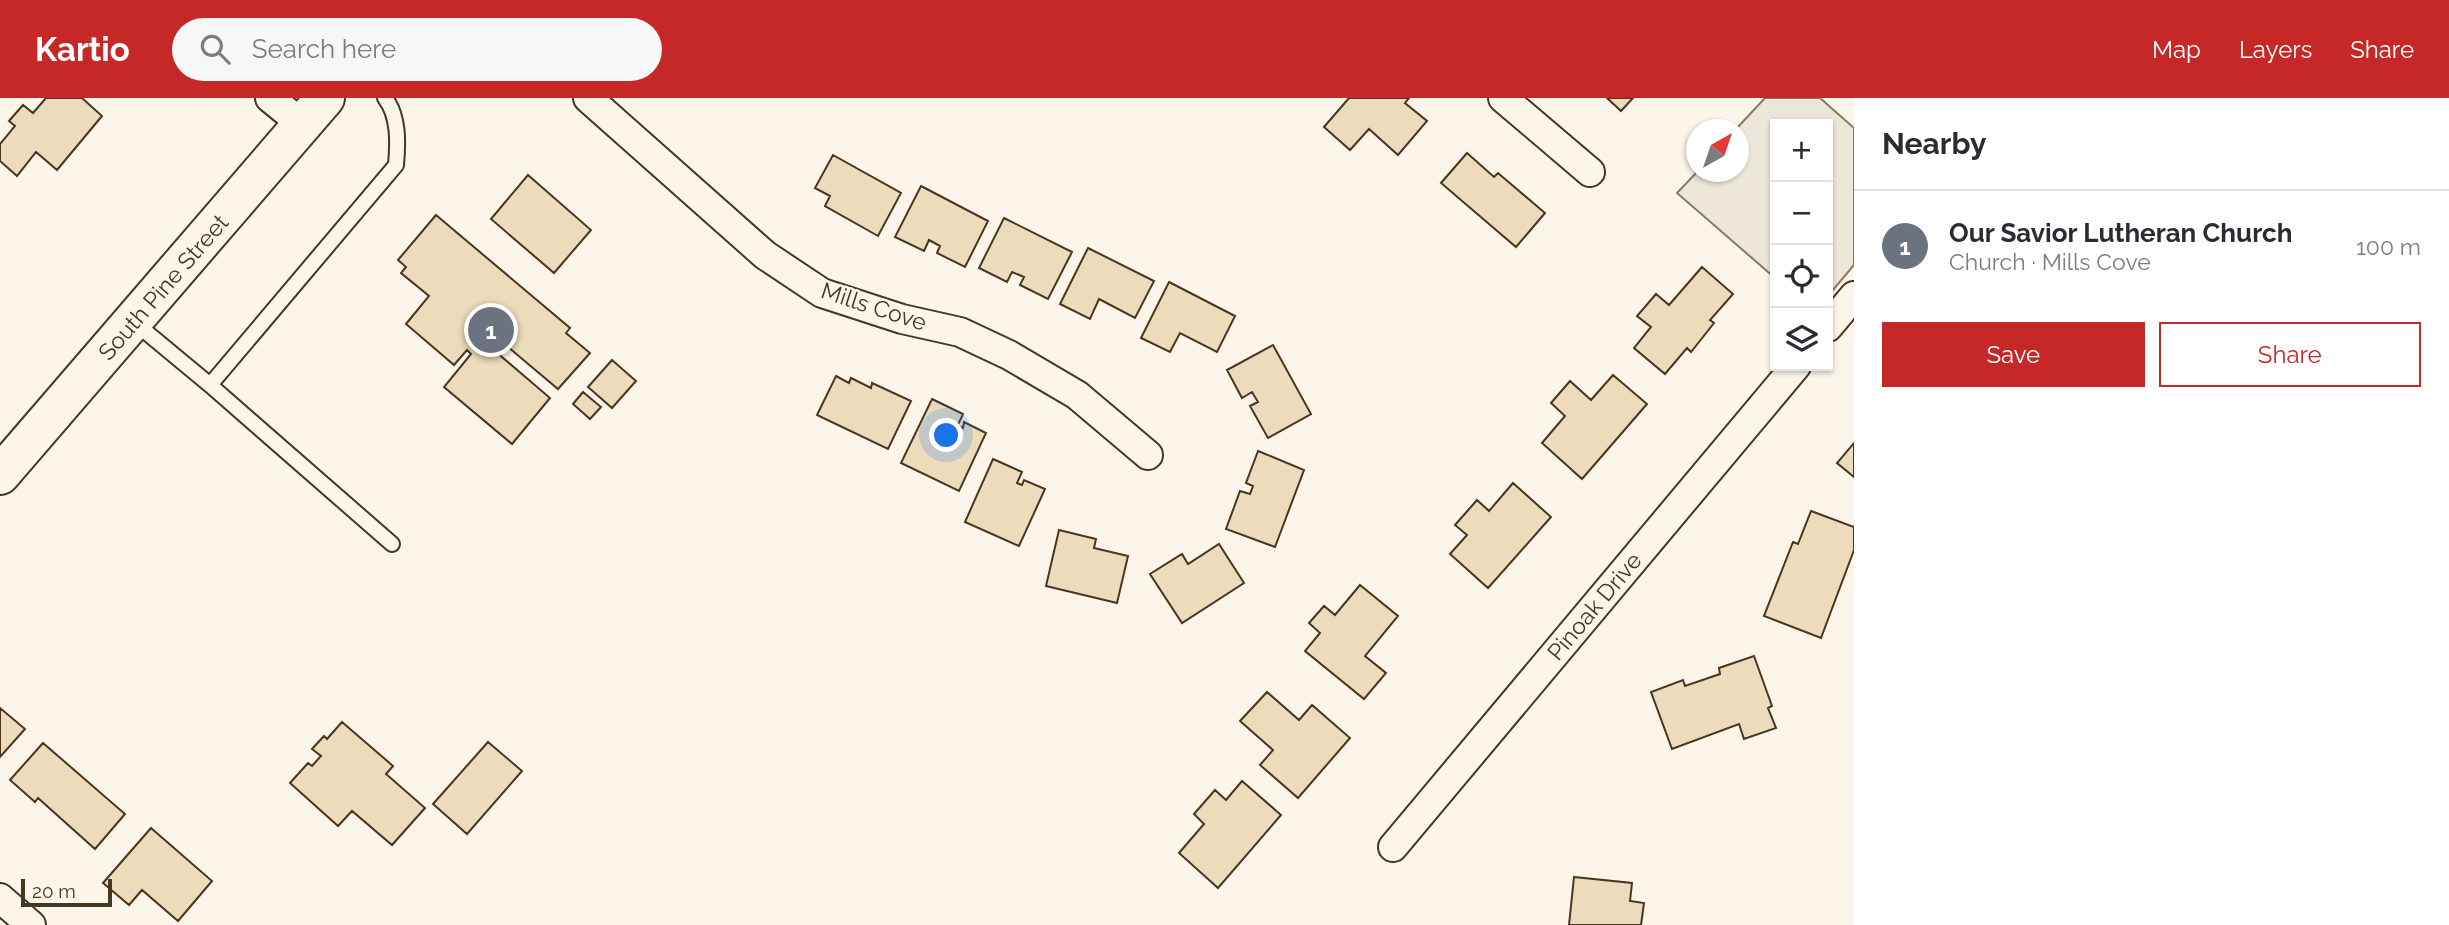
<!DOCTYPE html>
<meta charset="utf-8">
<style>
body{margin:0;font-family:Raleway,sans-serif;background:#f7f7f7;color:#2b2b33}
.controls{position:absolute;right:21px;top:21px;display:grid;overflow:hidden;border-radius:0px;box-shadow:0 2px 5px #0004}
.controls button{width:63px;height:63px;display:grid;place-items:center;padding:0;border:0;border-bottom:2px solid #e1e1e2;background:#fff;color:#2b2b33;font:35px sans-serif}
.compass{position:absolute;left:1686px;top:21px;width:63px;height:63px;border-radius:50%;background:#fff;box-shadow:0 2px 5px #0004;rotate:40deg}
.scale{position:absolute;left:21px;bottom:18px;width:91px;box-sizing:border-box;padding-left:7px;border:4px solid #4a3520;border-top:0;font-size:19px;line-height:24px;white-space:nowrap;color:#4a3520;-webkit-text-stroke:5px #fbf6e9;paint-order:stroke}
.you{position:absolute;left:947px;top:338px;width:24px;height:24px;margin:-18px;border:5px solid #fff;border-radius:50%;background:#1a73e8;box-shadow:0 0 0 10px #1a73e833}
.badge{display:grid;place-items:center;width:46px;height:46px;border-radius:50%;background:#c62828;color:#fff;font-size:23px;font-weight:700}
.pin{position:absolute;translate:-50% -50%;border:4px solid #fff;box-shadow:0 2px 7px #0006}
.list{margin:0;padding:0;list-style:none}
h2{display:flex;justify-content:space-between;align-items:center;height:91px;margin:0;padding:0 28px;font-size:30px}
h2 small{font-size:23px;font-weight:400;color:#7c7c81}
.list li{display:grid;grid-template-columns:46px 1fr auto;gap:21px;align-items:center;box-sizing:border-box;height:112px;padding:0 28px;border-top:2px solid #e1e1e2}
.list b{display:block;font-size:26px;white-space:nowrap}
.list p{margin:0;font-size:23px;white-space:nowrap;color:#7c7c81}
.list em{font-size:23px;font-style:normal;color:#7c7c81}
.actions{display:flex;gap:14px;padding:21px 28px}
.actions a{flex:1;padding:16px 0;border:2px solid #c62828;border-radius:0px;text-align:center;font-size:24px;color:#c62828}
.actions .main{background:#c62828;color:#fff}
.icon{flex:none;width:38px;height:38px;fill:none;stroke:currentColor;stroke-width:2;stroke-linecap:round;stroke-linejoin:round}
.map{position:relative;flex:none;width:1854px;height:827px;overflow:hidden}
header{display:flex;align-items:center;gap:42px;box-sizing:border-box;height:98px;padding:0 35px;background:#c62828;color:#fff}
header strong{font-size:33px}
nav{display:flex;gap:38px;margin-inline-start:auto;font-size:24px}
.search{width:490px;height:63px;background:#f7f7f7;display:flex;align-items:center;gap:18px;box-sizing:border-box;padding:0 24px;border-radius:38px;color:#7c7c81;font-size:26px}
main{display:flex}
aside{flex:1;background:#fff}
.map>svg:first-child{display:block}
</style>
<header>
<strong>Kartio</strong>
<div class="search"><svg class="icon" aria-label="search" viewBox="0 0 24 24"><circle cx="10" cy="10" r="6"/><path d="M15 15l6 6"/></svg>Search here</div>
<nav><a>Map</a><a>Layers</a><a>Share</a></nav>
</header>
<main>
<div class="map">
<svg width="1854" height="827" viewBox="0 0 1854 827">
<rect width="100%" height="100%" fill="#fbf6e9"/>
<!-- parking -->
<path fill="#ede7d9" stroke="#887966" stroke-width="2" d="M1765,0H1820L1854,30V167L1828,198V26H1775V180L1677,95L1697,74H1738V32L1736,31Z"/>
<!-- building -->
<path fill="#ecdcbc" stroke="#4a3520" stroke-width="2" d="M46,0H82L102,18L57,72L36,54L17,78L0,63V46L15,28L9,23L23,7L33,15Z
M1349,0H1409L1405,5L1427,23L1398,57L1369,31L1350,52L1324,29Z
M1607,0H1633L1621,13Z
M1467,55L1494,79L1498,75L1545,115L1516,149L1441,85Z
M833,57L901,95L878,138L825,108L830,98L815,90Z
M528,77L591,132L554,175L491,121Z
M921,88L988,123L965,169L937,155L940,148L929,142L924,153L895,139Z
M436,117L570,230L566,235L590,255L558,291L502,244L495,253L550,300L512,346L444,289L471,256L467,252L454,267L406,226L429,198L401,175L406,169L398,162Z
M1004,120L1072,154L1048,201L1020,187L1024,179L1012,174L1007,184L979,170Z
M1088,150L1154,183L1135,220L1099,201L1090,221L1060,206Z
M1702,169L1733,196L1710,222L1714,225L1691,254L1687,250L1665,276L1634,250L1651,229L1637,218L1656,196L1669,207Z
M1169,184L1235,218L1217,254L1180,235L1170,254L1141,240Z
M1273,247L1311,316L1268,340L1250,308L1258,304L1252,294L1242,300L1227,272Z
M612,262L636,283L612,310L588,289Z
M1613,277L1647,306L1582,381L1542,345L1565,318L1551,305L1570,283L1591,302Z
M836,278L849,285L851,280L871,290L872,285L911,303L888,351L817,317Z
M583,294L601,309L590,321L573,306Z
M932,301L963,316L958,327L963,330L964,324L986,335L959,393L901,365Z
M1854,345V379L1837,365Z
M1258,353L1304,372L1275,449L1226,431L1240,393L1250,396L1253,388L1246,385Z
M993,361L1022,374L1017,385L1022,387L1024,382L1045,391L1019,448L965,424Z
M1513,385L1551,419L1488,490L1450,456L1467,437L1455,427L1477,402L1489,413Z
M1811,413L1854,429V452L1821,540L1764,518L1793,444L1798,446Z
M1059,432L1096,441L1094,450L1128,458L1117,505L1046,488Z
M1219,446L1244,485L1182,525L1150,476L1182,456L1188,466Z
M1360,487L1398,518L1365,558L1386,575L1364,601L1305,553L1320,535L1309,525L1324,508L1335,517Z
M1754,558L1772,608L1768,610L1776,630L1744,641L1739,626L1672,651L1651,594L1683,582L1685,588L1720,576L1719,570Z
M1267,594L1299,622L1312,607L1350,640L1298,700L1260,667L1273,652L1240,623Z
M0,610L25,631L0,659Z
M342,624L393,668L386,676L425,710L392,747L352,713L338,728L290,685L308,665L312,668L321,658L312,651L324,638L327,641Z
M488,644L522,673L467,736L433,706Z
M43,645L125,716L95,751L38,700L35,704L10,682Z
M1242,683L1281,717L1218,790L1179,755L1204,726L1194,716L1215,692L1226,702Z
M151,730L212,783L178,823L142,792L129,807L103,785Z
M1574,779L1632,785L1630,803L1644,805L1641,827H1569Z"/>
<g fill="none" stroke-linecap="round" stroke-linejoin="round">
<!-- lane casing -->
<g stroke="#4a3520" stroke-width="18">
<path id="lane" d="M134,224L210,287L396,67C398,45 399,18 385,0
M210,287L392,446"/>
</g>
<!-- street casing -->
<g stroke="#4a3520" stroke-width="32">
<path id="street" d="M270,0L302,26
M588,0L765,157L822,195L902,221L960,234L1009,257L1077,297L1148,357
M1503,0L1590,74
M1828,229L1854,198
M1393,749L1796,268
M0,800L31,827"/>
</g>
<!-- secondary casing -->
<g stroke="#4a3520" stroke-width="42">
<path id="secondary" d="M0,377L325,0"/>
</g>
<!-- lane -->
<use href="#lane" stroke="#fbf6e9" stroke-width="14"/>
<!-- street -->
<use href="#street" stroke="#fbf6e9" stroke-width="28"/>
<!-- secondary -->
<use href="#secondary" stroke="#fbf6e9" stroke-width="38"/>
</g>
<g text-anchor="middle" dominant-baseline="central" stroke-width="5" stroke-linejoin="round" paint-order="stroke">
<!-- street labels -->
<g font-size="23" fill="#4a3520" stroke="#fbf6e9">
<text transform="translate(163 189) rotate(-49)">South Pine Street</text>
<text transform="translate(874 208) rotate(18)">Mills Cove</text>
<text transform="translate(1594 508) rotate(-50)">Pinoak Drive</text>
</g>
</g>
</svg>
<div class="controls">
<button>+</button>
<button>−</button>
<button><svg class="icon" aria-label="locate" viewBox="0 0 24 24"><circle cx="12" cy="12" r="6"/><path d="M12 2v4M12 18v4M2 12h4M18 12h4"/></svg></button>
<button><svg class="icon" aria-label="layers" viewBox="0 0 24 24"><path d="M12 4l9 5-9 5-9-5zM3 14l9 5 9-5"/></svg></button>
</div>
<svg class="compass" viewBox="-18 -18 36 36"><path d="M0-13l5 13h-10z" fill="#e53935"/><path d="M0 13l5-13h-10z" fill="#7c7c81"/></svg>
<div class="scale">20 m</div>
<div class="you"></div>
<div class="pin badge" style="left:491px;top:232px;background:#6b7280">1</div>
</div>
<aside>
<h2>Nearby<small></small></h2>
<ul class="list">
<li><span class="badge" style="background:#6b7280">1</span><div><b>Our Savior Lutheran Church</b><p>Church · Mills Cove</p></div><em>100 m</em></li>
</ul>
<div class="actions"><a class="main">Save</a><a>Share</a></div>
</aside>
</main>
